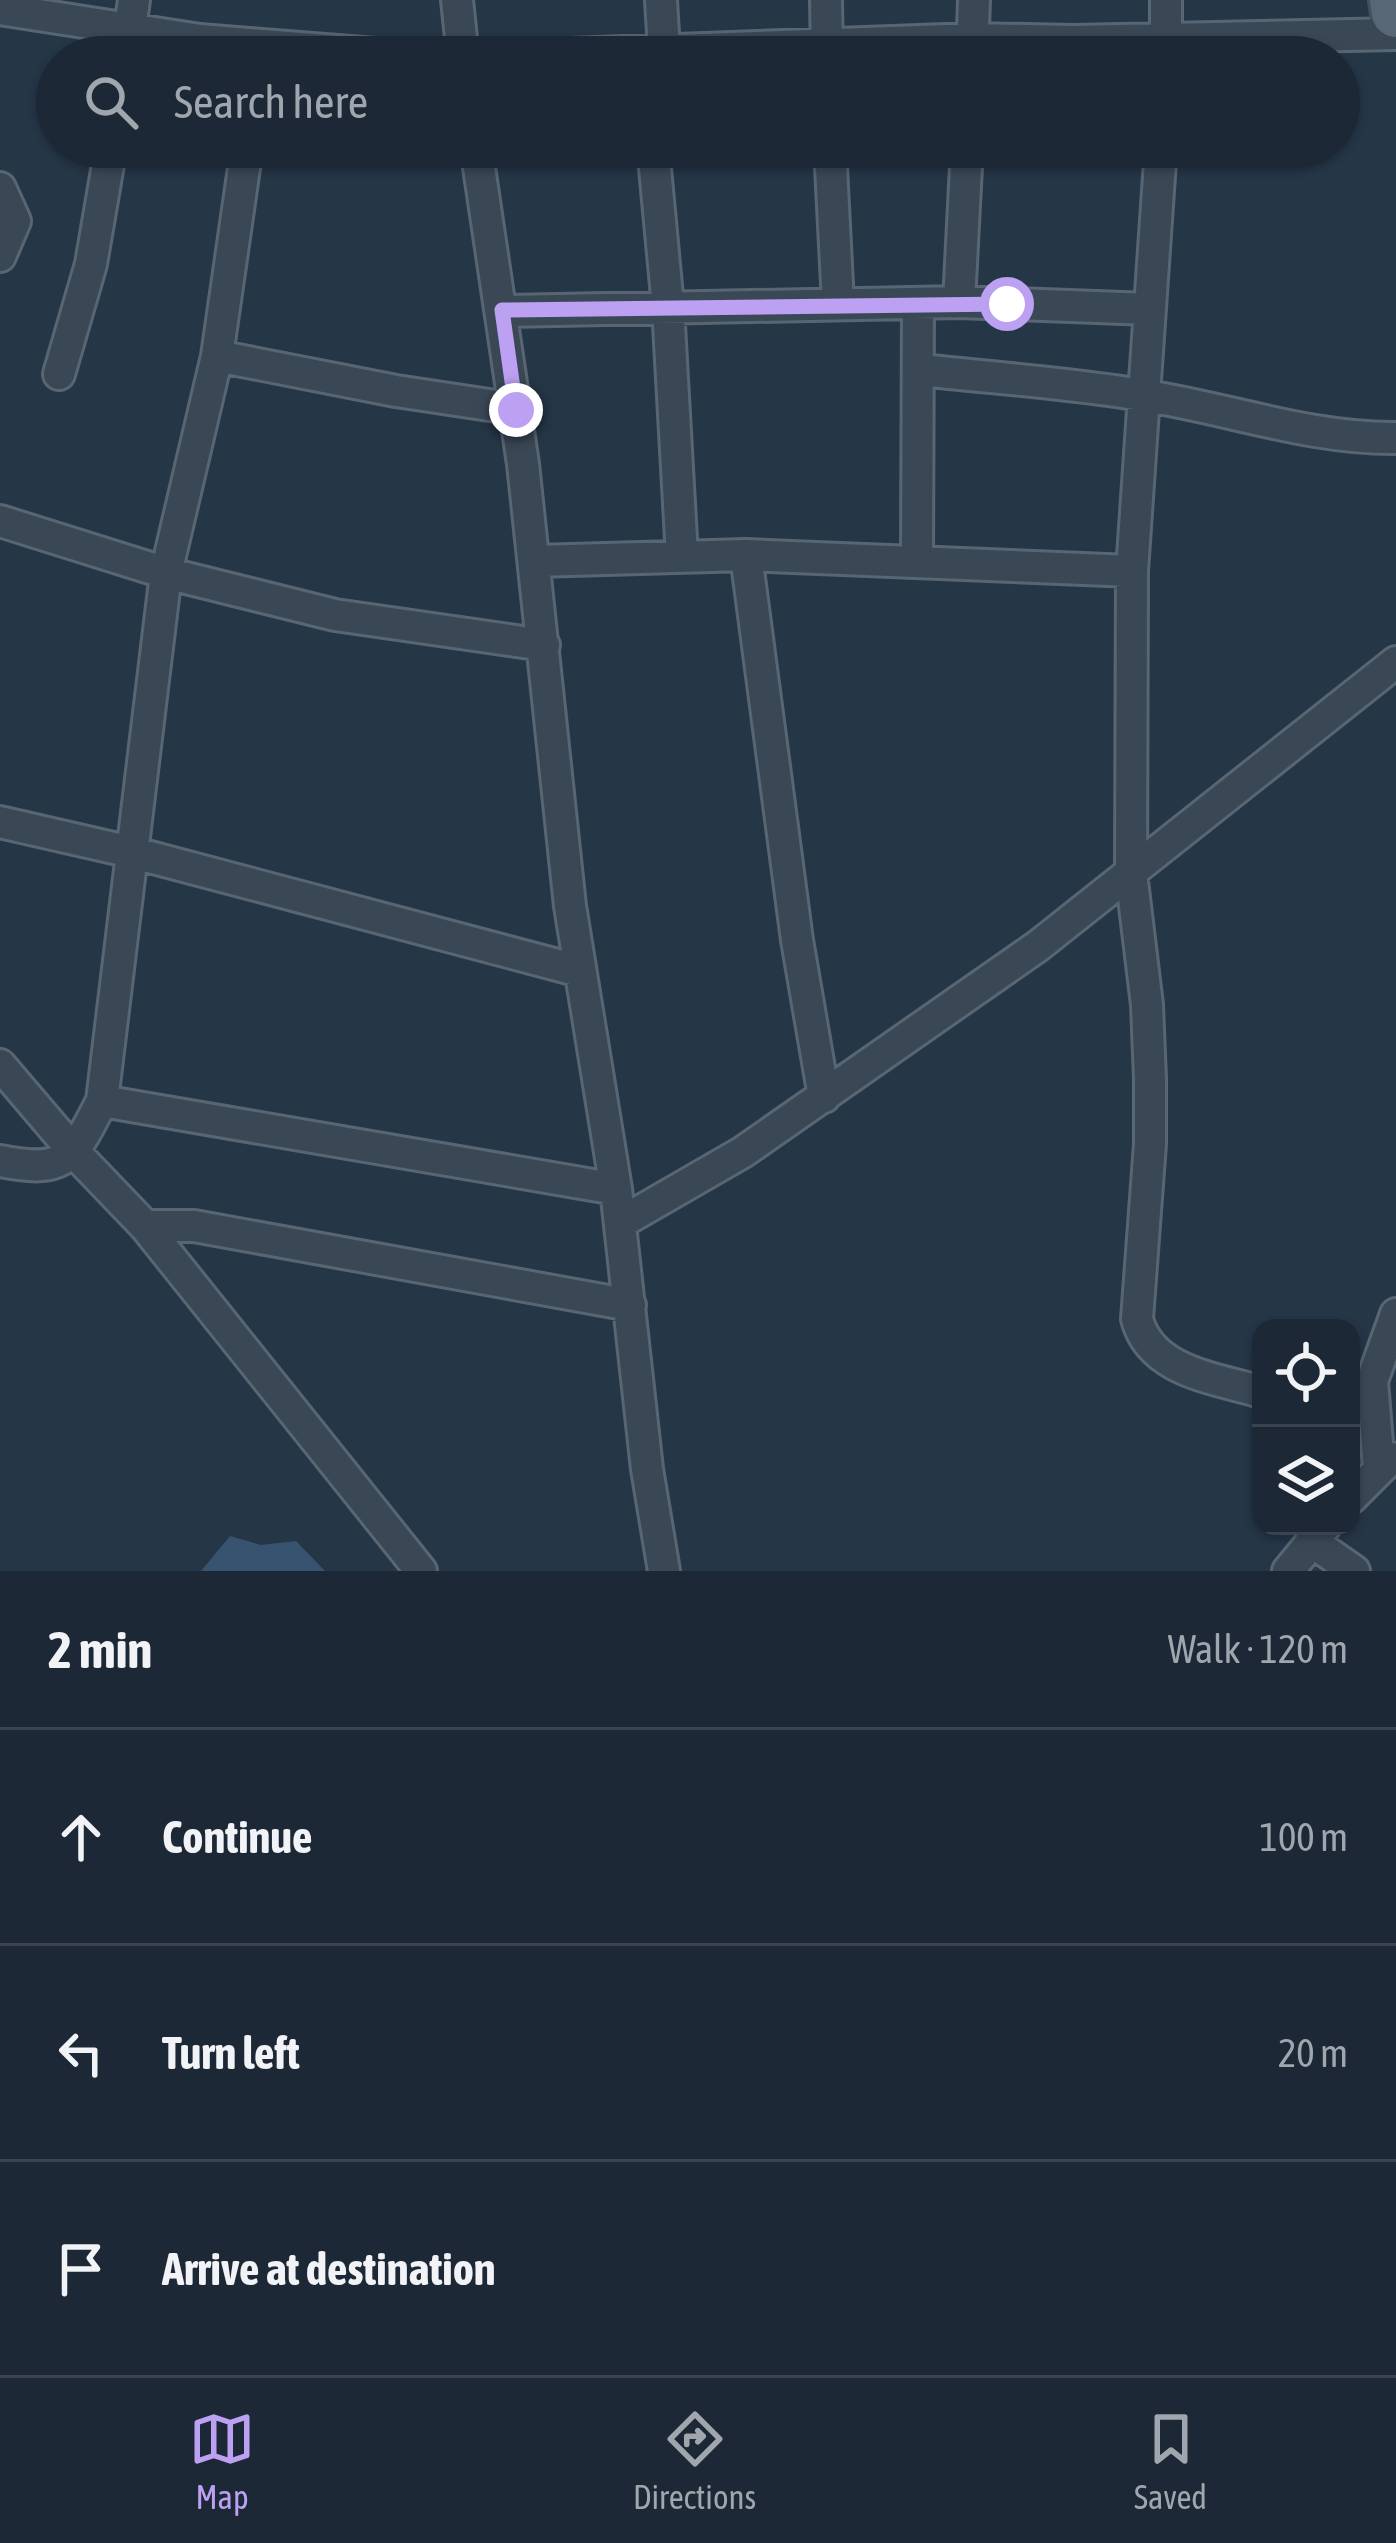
<!DOCTYPE html>
<meta charset="utf-8">
<style>
body{margin:0;font-family:"Asap Condensed",sans-serif;background:#25303d;color:#f1f3f6}
.controls{position:absolute;right:36px;bottom:36px;display:grid;overflow:hidden;border-radius:24px;box-shadow:0 3px 9px #0004}
.controls button{width:108px;height:108px;display:grid;place-items:center;padding:0;border:0;border-bottom:3px solid #3a4450;background:#1c2835;color:#f1f3f6;font:60px sans-serif}
.stop{position:absolute;width:36px;height:36px;margin:-27px;border:9px solid #bca0f2;border-radius:50%;background:#fff}
.stop.end{background:#bca0f2;border-color:#fff;box-shadow:0 3px 12px #0008}
.list{margin:0;padding:0;list-style:none}
h2{display:flex;justify-content:space-between;align-items:center;height:156px;margin:0;padding:0 48px;font-size:51px}
h2 small{font-size:39px;font-weight:400;color:#a0a6ad}
.list li{display:grid;grid-template-columns:78px 1fr auto;gap:36px;align-items:center;box-sizing:border-box;height:216px;padding:0 48px;border-top:3px solid #3a4450}
.list b{display:block;font-size:45px;white-space:nowrap}
.list em{font-size:39px;font-style:normal;color:#a0a6ad}
.icon{flex:none;width:66px;height:66px;fill:none;stroke:currentColor;stroke-width:2;stroke-linecap:round;stroke-linejoin:round}
.map{position:relative;flex:none;width:1396px;height:1571px;overflow:hidden}
.search{position:absolute;background:#1c2835;box-shadow:0 3px 9px #0004;left:36px;right:36px;top:36px;height:132px;display:flex;align-items:center;gap:30px;box-sizing:border-box;padding:0 42px;border-radius:66px;color:#a0a6ad;font-size:45px}
.sheet{height:804px;background:#1c2835}
nav{display:flex;justify-content:space-around;align-items:center;box-sizing:border-box;height:168px;border-top:3px solid #3a4450;background:#1c2835;font-size:33px;color:#a0a6ad}
nav a{display:grid;justify-items:center;gap:6px}
nav .on{color:#bca0f2}
.map>svg:first-child{display:block}
</style>
<div class="map">
<svg width="1396" height="1571" viewBox="0 0 1396 1571">
<rect width="100%" height="100%" fill="#253647"/>
<!-- water -->
<path fill="#37536f" d="M230,1536L261,1545L296,1541L325,1571H201Z"/>
<g fill="none" stroke-linecap="round" stroke-linejoin="round">
<!-- minor casing -->
<g stroke="#586673" stroke-width="36">
<path id="minor" d="M457,0L463,57
M661,0L664,50
M826,0L827,57
M1166,0V57
M0,9L200,40L401,56L569,54L973,39L1073,41L1396,34
M126,57L134,0
M972,57L974,0
M476,147L523,464L570,906L616,1189L647,1469L664,1571
M653,147L668,307L682,557
M830,147L838,304
M1161,147L1132,571L1131,873L1147,1005L1150,1079V1144L1137,1319C1151,1372 1215,1378 1261,1392
M0,188L15,221L0,256
M959,302L967,147
M502,311L959,302L1150,309
M217,356L396,391L516,409
M921,370C994,378 1069,383 1141,395C1227,408 1309,439 1396,438
M59,374L91,264L111,147
M0,521L166,573L335,615L544,645
M746,555L797,940L824,1097
M535,561L746,555L1132,571
M917,562L918,303
M0,822L131,852L580,971
M0,1065L75,1153L145,1226L421,1571
M102,1101L616,1189
M0,1161C68,1175 73,1156 102,1101L166,573L217,356L247,147
M620,1223L743,1152L1038,946L1396,662
M145,1226H194L630,1305
M1379,1468L1372,1381L1396,1314
M1351,1498L1391,1458
M1311,1541L1354,1571
M1288,1571L1325,1526"/>
</g>
<!-- primary casing -->
<g stroke="#43515f" stroke-width="54">
<path id="primary" d="M1394,0L1396,13"/>
</g>
<!-- minor -->
<use href="#minor" stroke="#3a4856" stroke-width="30"/>
<!-- primary -->
<use href="#primary" stroke="#586776" stroke-width="48"/>
</g>
<g fill="none" stroke-linecap="round" stroke-linejoin="round">
<!-- route -->
<path stroke="#bca0f2" stroke-width="15" d="M516,410L502,310L1007,304"/>
</g>
</svg>
<div class="controls">
<button><svg class="icon" aria-label="locate" viewBox="0 0 24 24"><circle cx="12" cy="12" r="6"/><path d="M12 2v4M12 18v4M2 12h4M18 12h4"/></svg></button>
<button><svg class="icon" aria-label="layers" viewBox="0 0 24 24"><path d="M12 4l9 5-9 5-9-5zM3 14l9 5 9-5"/></svg></button>
</div>
<div class="stop" style="left:1007px;top:304px"></div>
<div class="stop end" style="left:516px;top:410px"></div>
<div class="search"><svg class="icon" aria-label="search" viewBox="0 0 24 24"><circle cx="10" cy="10" r="6"/><path d="M15 15l6 6"/></svg>Search here</div>
</div>
<section class="sheet">
<h2>2 min<small>Walk · 120 m</small></h2>
<ul class="list">
<li><svg class="icon" aria-label="ahead" viewBox="0 0 24 24"><path d="M12 20V5M6 11l6-6 6 6"/></svg><div><b>Continue</b></div><em>100 m</em></li>
<li><svg class="icon" aria-label="left" viewBox="0 0 24 24"><path d="M17 20v-9H6M10 6l-5 5 5 5"/></svg><div><b>Turn left</b></div><em>20 m</em></li>
<li><svg class="icon" aria-label="arrive" viewBox="0 0 24 24"><path d="M6 21V4h12l-3 4 3 4H6"/></svg><div><b>Arrive at destination</b></div></li>
</ul>
</section>
<nav>
<a class="on"><svg class="icon" aria-label="map" viewBox="0 0 24 24"><path d="M3 6l6-2 6 2 6-2v14l-6 2-6-2-6 2zM9 4v14M15 6v14"/></svg>Map</a>
<a><svg class="icon" aria-label="directions" viewBox="0 0 24 24"><path d="M12 3l9 9-9 9-9-9zM9 14v-3h6M13 9l2 2-2 2"/></svg>Directions</a>
<a><svg class="icon" aria-label="saved" viewBox="0 0 24 24"><path d="M7 4h10v16l-5-4-5 4z"/></svg>Saved</a>
</nav>
